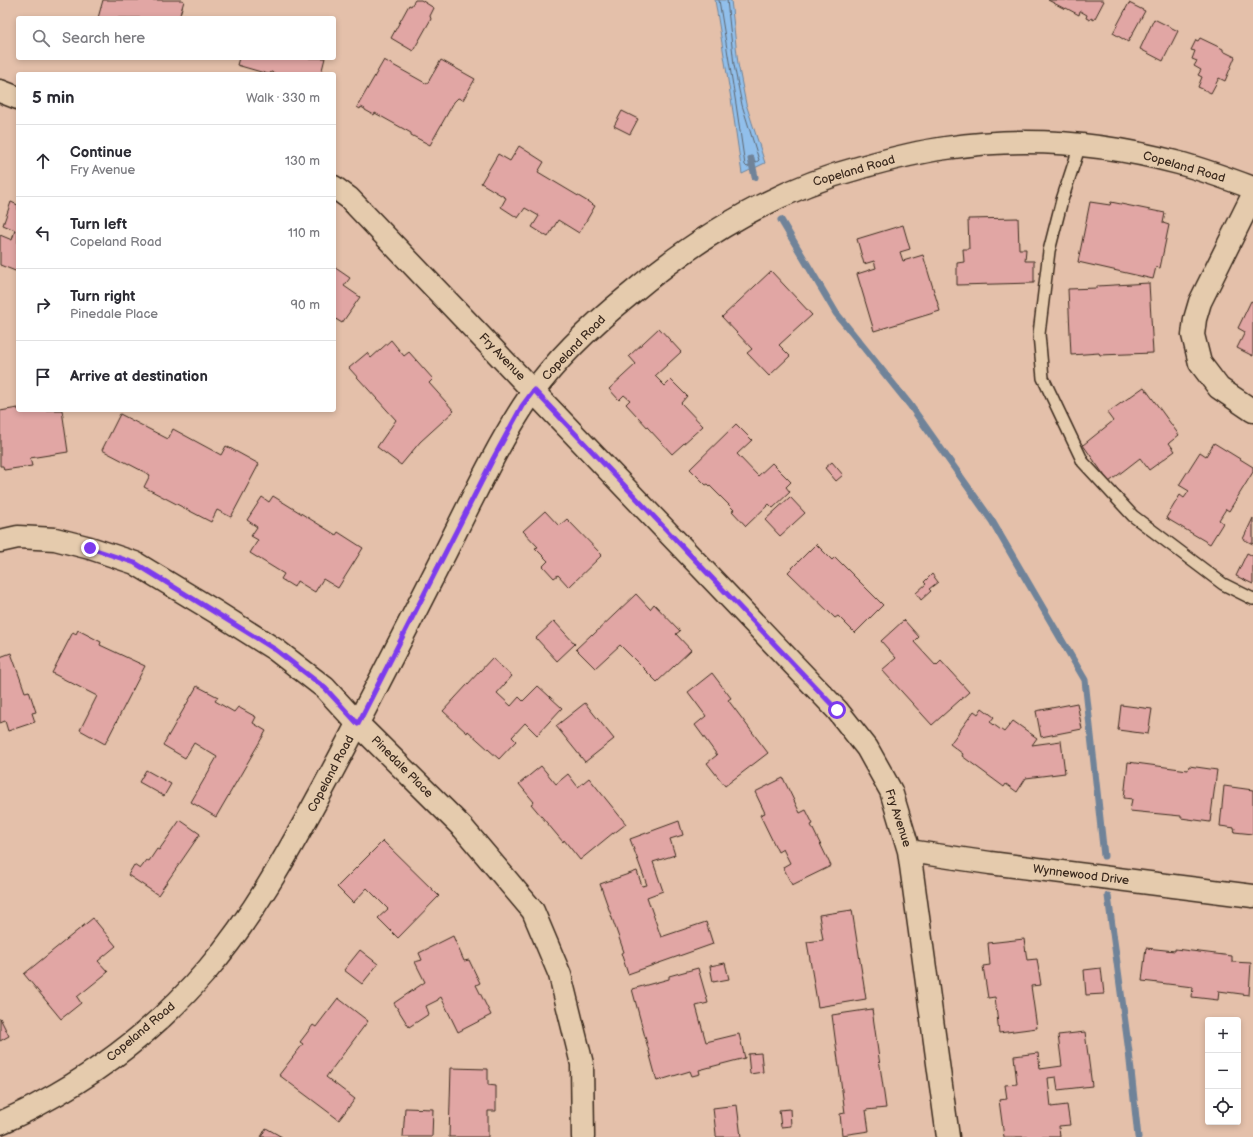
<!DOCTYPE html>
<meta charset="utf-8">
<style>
body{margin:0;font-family:"Balsamiq Sans",sans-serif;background:#f7f7f7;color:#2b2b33}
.controls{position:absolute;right:12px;bottom:12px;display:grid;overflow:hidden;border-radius:4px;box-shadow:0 2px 6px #0003}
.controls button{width:36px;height:36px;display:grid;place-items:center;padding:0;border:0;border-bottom:1px solid #e1e1e2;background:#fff;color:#2b2b33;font:20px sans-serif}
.stop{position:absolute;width:12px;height:12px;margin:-9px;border:3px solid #7c3aed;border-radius:50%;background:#fff}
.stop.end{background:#7c3aed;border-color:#fff;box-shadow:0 1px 4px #0008}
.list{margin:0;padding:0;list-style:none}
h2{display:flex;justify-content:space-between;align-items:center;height:52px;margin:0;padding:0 16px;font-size:17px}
h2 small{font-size:13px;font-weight:400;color:#7c7c81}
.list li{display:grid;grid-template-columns:26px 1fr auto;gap:12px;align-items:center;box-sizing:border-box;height:72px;padding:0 16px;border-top:1px solid #e1e1e2}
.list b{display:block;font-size:15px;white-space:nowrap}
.list p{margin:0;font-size:13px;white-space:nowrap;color:#7c7c81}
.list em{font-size:13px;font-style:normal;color:#7c7c81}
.icon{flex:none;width:22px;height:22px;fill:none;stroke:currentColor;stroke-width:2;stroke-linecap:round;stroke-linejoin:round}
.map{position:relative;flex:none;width:1253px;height:1137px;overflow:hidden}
.search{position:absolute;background:#fff;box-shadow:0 2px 6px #0003;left:16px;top:16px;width:320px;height:44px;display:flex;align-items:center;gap:10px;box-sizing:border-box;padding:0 14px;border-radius:4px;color:#7c7c81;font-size:15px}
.panel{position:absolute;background:#fff;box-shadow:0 2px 6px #0003;left:16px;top:72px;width:320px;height:340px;border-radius:4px}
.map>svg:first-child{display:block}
</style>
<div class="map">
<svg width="1253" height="1137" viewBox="0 0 1253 1137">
<rect width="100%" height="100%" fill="#e4c0aa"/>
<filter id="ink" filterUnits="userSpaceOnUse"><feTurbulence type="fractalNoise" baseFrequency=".025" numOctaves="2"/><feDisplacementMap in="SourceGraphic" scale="8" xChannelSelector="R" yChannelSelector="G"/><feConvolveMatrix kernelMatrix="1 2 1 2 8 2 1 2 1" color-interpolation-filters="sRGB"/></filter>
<g filter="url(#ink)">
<!-- water -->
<path fill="#91bfeb" stroke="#6f8399" d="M715,0H731L738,64L746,104L765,163L742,174L732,105Z"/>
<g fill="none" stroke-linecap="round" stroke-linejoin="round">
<!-- shore -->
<path stroke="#5d6670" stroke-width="1" d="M719,0L736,104L745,165L747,167L758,161L759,160L742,105L734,65L727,0"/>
<!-- stream -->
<path stroke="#6f8399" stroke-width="7" d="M751,159L755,177
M781,220L836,313L910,405L992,521L1085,680L1104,856
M1108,896L1129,1052L1138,1137"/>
</g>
<!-- building -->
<path fill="#e1a6a4" stroke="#3b2a1e" d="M103,0H182L184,1L179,18H98Z
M415,0H421L434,8L430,16L431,19L413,51L391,38L409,5L411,6Z
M1048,0H1102L1104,1L1094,20L1091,18L1090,20L1086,18L1087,15L1080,11L1079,15L1066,8L1065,9Z
M1129,3L1145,11L1128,42L1113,33Z
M1154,19L1178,31L1163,61L1140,49Z
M1200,38L1223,49V51L1235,57L1225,81L1219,78L1211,93L1198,87L1202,77L1198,75L1201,70L1194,66L1197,61L1192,59L1195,51L1191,50L1196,40L1198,41Z
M239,58H325L321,74H277L271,72L270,74H268L237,65Z
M384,60L427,84L441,60L475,79L463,100L458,98L454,102L430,145L411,135V133L375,113L374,115L365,110V109L361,107L360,109L357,107Z
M622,111L638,119L630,134L614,126Z
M519,146L544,162L538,172L595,206L579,233L558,220L548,237L532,227L539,216L525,208L518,218L501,207L506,198L481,183L498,154L510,161Z
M11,202L18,205V272L0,265V235L12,240L15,230L3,225Z
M1090,202L1110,205L1111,202L1165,213L1163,223L1169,225L1160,268L1156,267L1153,279L1078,262Z
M1018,218L1019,249H1026L1025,261H1034V283L957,285V263L964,262L963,249H969L968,219Z
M903,225L910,249L900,252L903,261L923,255L940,311L874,331L857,274L876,268L874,261L864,264L857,239Z
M334,267L350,278L344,286L360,297L342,323L334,318Z
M771,271L812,315L779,345L790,356L769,376L747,353L752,349L722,317Z
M1149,283L1153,353L1100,355L1099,353L1071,355L1068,289L1097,288V286Z
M1251,301L1253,302V356L1237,348L1245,332L1238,328Z
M659,328L681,352L655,376L665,386L671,380L687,396L681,403L703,426L672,454L626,404L630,400L624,395L619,400L609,389L636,364L629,356Z
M391,340L404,356L409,352L433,379L429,383L454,411L420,442L401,465L377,447L396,420L349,368L367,353L371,358Z
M1144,387L1179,435L1169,443L1175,451L1149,470L1140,458L1109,482L1083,445L1113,421L1107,413Z
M18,408V410H62L68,452L30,458L32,466L4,470L3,466H0V411Z
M120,414L168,439L173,429L221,455L226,446L259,464L231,517L217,510L211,522L144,487L150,475L102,450Z
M736,424L752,440L737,454L758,476L772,463L791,482L786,487L790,492L773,508L769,504L746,526L732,511L734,510L708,484L706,485L690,469Z
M1214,443L1253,467V472L1229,511L1226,509L1219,520L1223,523L1210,544L1166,518L1180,495L1184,498L1189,491L1179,485L1200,452L1206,456Z
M832,462L843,475L836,481L825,468Z
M273,496L336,535L338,532L363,548L338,588L323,579L315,592L297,581L294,587L281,579L284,574L250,553L258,540L251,536L257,527L247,520L262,497L269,502Z
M790,497L805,513L780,536L765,520Z
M545,511L559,526L567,519L602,555L569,587L558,575L554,578L543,566L548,561L535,548L538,547L523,531Z
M1253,518V544L1243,539Z
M816,544L832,560L835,557L883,605L855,633L838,616L835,618L788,572Z
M1247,553L1253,556V584L1236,576Z
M932,574L938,582L929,589L931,591L921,600L916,593L926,584L924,582Z
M636,594L650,609L654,604L680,631L676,634L691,650L657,682L620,645L595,668L576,649L592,634L593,635Z
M904,620L919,637L914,642L936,666L941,661L969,692L932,725L882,670L896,658L881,641Z
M554,621L575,644L557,661L536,638Z
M78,630L101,642L100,645L145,666L105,744L80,730L97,696L52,673L73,632L76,634Z
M11,653L25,692L29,691L36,712L32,713L35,722L8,731L5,721L0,723V657Z
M492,658L512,676L497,693L511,706L519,697L523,701L538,686L562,708L537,735L525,723L512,737L516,741L499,759L468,731L467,733L443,711Z
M712,673L731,698L728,700L768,753L725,786L707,763L717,755L695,725L706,716L688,692Z
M197,686L218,697L215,701L234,712L238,707L256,717L253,723L266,731L216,817L191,802L217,757L194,743L185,758L163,745Z
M585,703L614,739L585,762L556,726Z
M1077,703L1082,729L1041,737L1036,711Z
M1121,705L1152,709L1148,734L1118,730Z
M982,708L994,717L990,722L1004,732L1013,721L1037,738L1032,745L1061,741L1065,773L1026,778L1017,792L1006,784L1004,787L962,756L963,754L950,744L974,711L978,714Z
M1128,762L1188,770L1189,766L1217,770L1210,822L1181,818V816L1130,811L1132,799L1124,798Z
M541,766L556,784L568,774L578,787L589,778L626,824L613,834V833L580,860L564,840L563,842L531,804L534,802L519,784Z
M146,770L171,784L164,796L139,782Z
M783,778L800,813L806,810L813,824L811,825L831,866L792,885L783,867L790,863L783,849L778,852L760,815L765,813L755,792Z
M1224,786L1253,790V834L1234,832L1235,828L1220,826Z
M180,820L200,834L158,895L128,875L134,865L140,869L147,860L149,861L157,849L159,850Z
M679,821L683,835L670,839L675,855L653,862L663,891L647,897L661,937L706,922L713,944L628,974L621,953L624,952L600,884L637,871L642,886L647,885L630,839Z
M383,841L439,896L398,938L378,918L388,909L367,888L353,903L337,887Z
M852,910L866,999L818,1007L807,942L823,940L819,915Z
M93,918L116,946L98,961L108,972L77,997L81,1003L61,1019L24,974Z
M453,936L464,961L469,960L480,983L476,985L491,1015L458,1032L441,997L438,999V1000L426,1006L429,1014L409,1027L394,1003L425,982L415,962L422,960L419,953Z
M1024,939L1027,960L1037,959L1041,985L1031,986L1037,1028L999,1033L995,997L988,998L983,966L990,965L988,943Z
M1146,948L1175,951V949L1232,956V962L1251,963L1249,995L1219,991L1218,1000L1192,997L1193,987L1142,981Z
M360,950L378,964L362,984L344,970Z
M725,963L729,979L713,982L710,966Z
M698,968L708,1003L696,1006L706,1042L739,1034L745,1058L699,1070L700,1074L692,1076L690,1071L657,1081L632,989L669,979V976Z
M1101,968L1104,994L1086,995L1084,970Z
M338,998L368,1021L326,1077L355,1099L339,1120L279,1075L303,1044L300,1042L313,1025L316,1027Z
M872,1009L886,1108L866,1110L869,1131L842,1135L840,1114L845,1113L832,1015Z
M0,1018L9,1036L0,1041Z
M1085,1032L1092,1086L1058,1090L1056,1077L1048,1078L1051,1107L1067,1105L1070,1125L1059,1126L1060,1137H1004L999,1100L1007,1099L1005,1085L1017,1084L1014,1056L1038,1053L1040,1069L1062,1066L1058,1035Z
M761,1053L763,1072L750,1074L748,1054Z
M451,1068L488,1069V1085L496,1086V1111H488V1137H449Z
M737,1105L741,1137H716V1134L713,1108Z
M405,1108L433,1109L432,1137H403Z
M790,1109L791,1126L781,1127L779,1110Z
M266,1128L282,1137H261Z"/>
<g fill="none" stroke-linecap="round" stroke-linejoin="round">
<!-- lane casing -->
<g stroke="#3b2a1e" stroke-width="14">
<path id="lane" d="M1080,145L1062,200L1049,251L1039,334L1043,378L1083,462L1133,516L1223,584L1253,599"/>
</g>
<!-- street casing -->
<g stroke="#3b2a1e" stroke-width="25">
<path id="street" d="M0,91L18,98
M334,187L349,198L837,710L867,748L891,791L909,851L948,1137
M1253,195L1200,302L1195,319L1193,335L1200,363L1219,388L1253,411
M0,541L18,537L55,539L90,548L135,563L216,612L276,650L325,688L358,724L463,828L533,911L560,975L582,1064L583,1137
M909,851L990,863L1253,896"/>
</g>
<!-- secondary casing -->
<g stroke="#3b2a1e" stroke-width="25">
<path id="secondary" d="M0,1123C13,1117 27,1111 39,1104C103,1070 161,1024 208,969C253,916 287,855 320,794C363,715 403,635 444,555C462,519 480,482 499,447C509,429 519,411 531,395C558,357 592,325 628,296C696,238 774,190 862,167C890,159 918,152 946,148C1023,136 1104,143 1179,163C1204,170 1229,179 1253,188"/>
</g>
<!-- lane -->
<use href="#lane" stroke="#e5cbad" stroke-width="11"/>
<!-- street -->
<use href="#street" stroke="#e5cbad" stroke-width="22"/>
<!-- secondary -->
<use href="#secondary" stroke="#e5cbad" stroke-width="22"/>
</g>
</g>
<g fill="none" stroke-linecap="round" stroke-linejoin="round" filter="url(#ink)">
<!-- route -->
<path stroke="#7c3aed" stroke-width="5" d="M90,548L135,563L276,650L325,688L358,724L493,459L522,406L534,390L837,710"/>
</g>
<g text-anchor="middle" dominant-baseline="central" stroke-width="4" stroke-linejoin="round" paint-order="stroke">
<!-- street labels -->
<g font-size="12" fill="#3b2a1e" stroke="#e5cbad">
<text transform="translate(1184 167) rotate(16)">Copeland Road</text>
<text transform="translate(854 171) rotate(-16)">Copeland Road</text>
<text transform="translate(574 348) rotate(-46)">Copeland Road</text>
<text transform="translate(502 357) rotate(46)">Fry Avenue</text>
<text transform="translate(402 767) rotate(45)">Pinedale Place</text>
<text transform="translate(331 774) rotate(-62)">Copeland Road</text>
<text transform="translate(898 818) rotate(72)">Fry Avenue</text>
<text transform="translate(1081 875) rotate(7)">Wynnewood Drive</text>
<text transform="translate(141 1032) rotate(-40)">Copeland Road</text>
</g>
</g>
</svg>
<div class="controls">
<button>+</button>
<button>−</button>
<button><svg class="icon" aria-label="locate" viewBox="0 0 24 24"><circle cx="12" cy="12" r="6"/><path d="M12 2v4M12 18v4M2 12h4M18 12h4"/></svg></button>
</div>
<div class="stop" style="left:837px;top:710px"></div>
<div class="stop end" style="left:90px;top:548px"></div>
<div class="search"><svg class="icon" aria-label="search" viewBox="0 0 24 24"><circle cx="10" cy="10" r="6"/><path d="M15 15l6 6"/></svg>Search here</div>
<section class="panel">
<h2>5 min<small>Walk · 330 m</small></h2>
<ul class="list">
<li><svg class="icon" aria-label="ahead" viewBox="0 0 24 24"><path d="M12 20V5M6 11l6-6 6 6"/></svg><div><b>Continue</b><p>Fry Avenue</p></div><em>130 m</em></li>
<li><svg class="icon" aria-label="left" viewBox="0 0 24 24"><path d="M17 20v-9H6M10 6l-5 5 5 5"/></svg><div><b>Turn left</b><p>Copeland Road</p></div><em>110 m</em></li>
<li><svg class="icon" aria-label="right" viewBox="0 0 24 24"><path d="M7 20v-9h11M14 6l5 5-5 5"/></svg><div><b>Turn right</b><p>Pinedale Place</p></div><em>90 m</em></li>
<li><svg class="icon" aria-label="arrive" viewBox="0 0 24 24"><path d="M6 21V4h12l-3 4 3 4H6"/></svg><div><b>Arrive at destination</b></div></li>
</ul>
</section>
</div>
